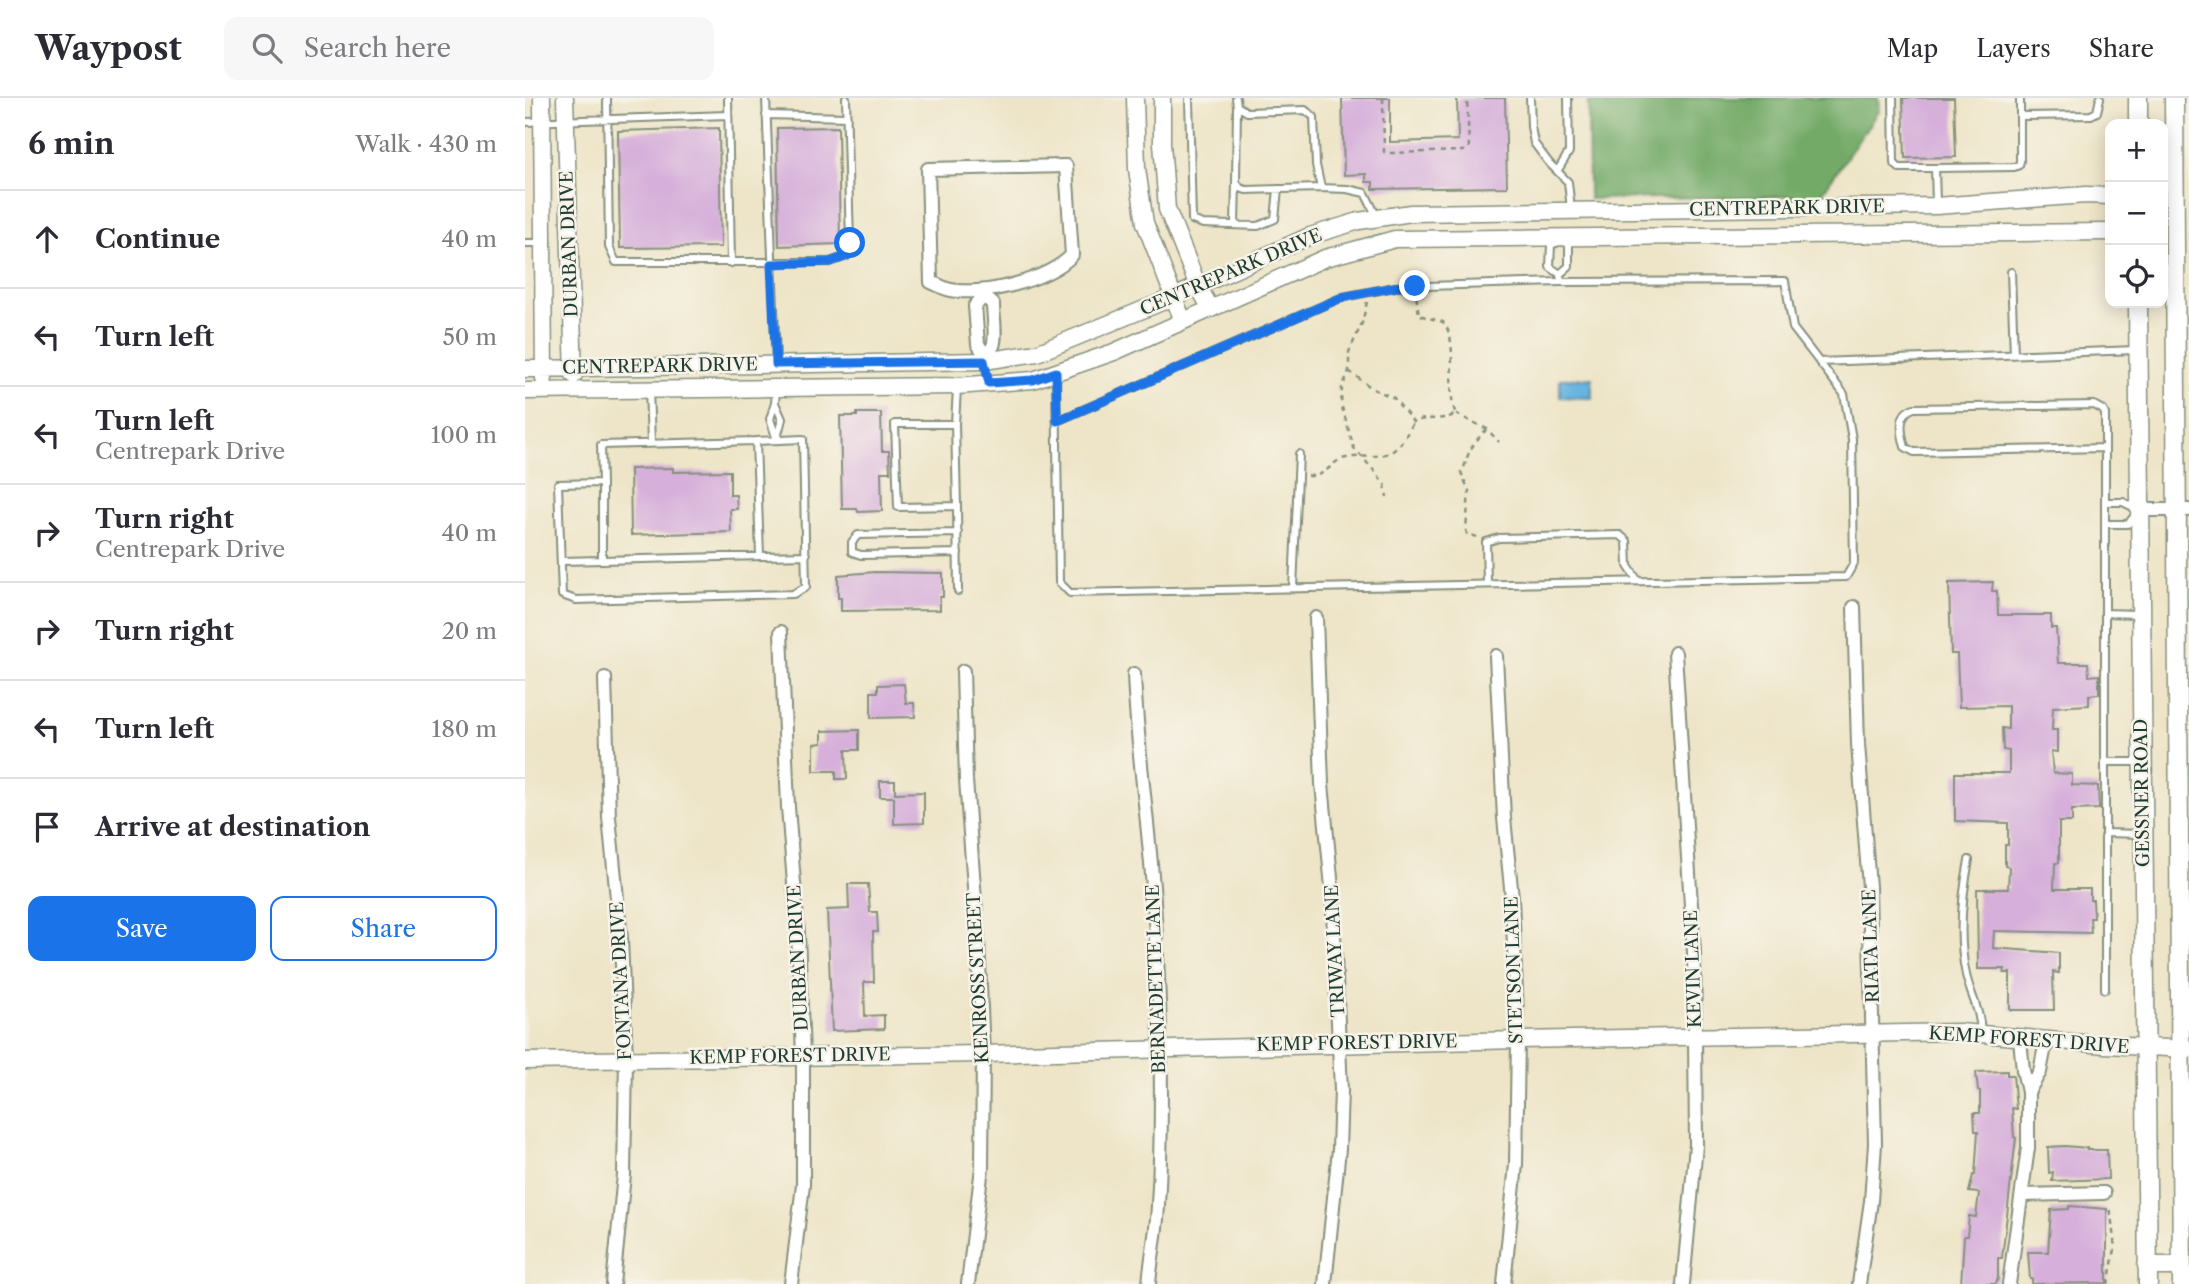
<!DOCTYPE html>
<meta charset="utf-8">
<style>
body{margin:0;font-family:"Libre Caslon Text",serif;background:#f7f7f7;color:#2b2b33}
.controls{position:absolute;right:21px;top:21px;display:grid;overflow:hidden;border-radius:14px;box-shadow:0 4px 18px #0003}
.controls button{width:63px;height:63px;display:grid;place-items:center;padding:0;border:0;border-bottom:2px solid #e1e1e2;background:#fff;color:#2b2b33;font:35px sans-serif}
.stop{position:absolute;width:21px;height:21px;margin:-16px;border:5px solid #1a73e8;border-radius:50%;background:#fff}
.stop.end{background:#1a73e8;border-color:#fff;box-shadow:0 2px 7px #0008}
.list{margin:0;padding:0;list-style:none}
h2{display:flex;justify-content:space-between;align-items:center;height:91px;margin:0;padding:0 28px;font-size:30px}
h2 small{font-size:23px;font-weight:400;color:#7c7c81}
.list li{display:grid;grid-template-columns:46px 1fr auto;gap:21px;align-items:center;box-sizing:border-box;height:98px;padding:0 28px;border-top:2px solid #e1e1e2}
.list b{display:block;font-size:26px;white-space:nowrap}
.list p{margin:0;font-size:23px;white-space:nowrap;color:#7c7c81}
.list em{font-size:23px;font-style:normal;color:#7c7c81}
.actions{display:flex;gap:14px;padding:21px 28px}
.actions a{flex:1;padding:16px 0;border:2px solid #1a73e8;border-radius:14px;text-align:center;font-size:24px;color:#1a73e8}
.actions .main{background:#1a73e8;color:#fff}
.icon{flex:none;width:38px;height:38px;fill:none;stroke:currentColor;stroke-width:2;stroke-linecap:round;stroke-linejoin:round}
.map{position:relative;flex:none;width:1664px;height:1186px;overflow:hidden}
header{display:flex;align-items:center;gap:42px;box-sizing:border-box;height:98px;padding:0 35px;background:#fff;border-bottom:2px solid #e1e1e2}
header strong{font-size:33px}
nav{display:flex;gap:38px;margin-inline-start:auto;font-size:24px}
.search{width:490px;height:63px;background:#f7f7f7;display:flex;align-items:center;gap:18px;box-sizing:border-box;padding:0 24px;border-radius:14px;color:#7c7c81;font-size:26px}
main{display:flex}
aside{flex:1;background:#fff}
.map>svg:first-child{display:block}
</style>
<header>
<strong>Waypost</strong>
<div class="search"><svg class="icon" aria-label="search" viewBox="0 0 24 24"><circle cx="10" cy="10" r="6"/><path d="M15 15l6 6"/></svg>Search here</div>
<nav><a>Map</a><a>Layers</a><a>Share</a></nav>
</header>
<main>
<aside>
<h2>6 min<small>Walk · 430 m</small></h2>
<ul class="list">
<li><svg class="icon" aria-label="ahead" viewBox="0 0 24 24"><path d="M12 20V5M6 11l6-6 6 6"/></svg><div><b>Continue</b></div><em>40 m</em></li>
<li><svg class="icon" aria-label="left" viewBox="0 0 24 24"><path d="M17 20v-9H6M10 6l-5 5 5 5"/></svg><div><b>Turn left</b></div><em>50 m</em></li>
<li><svg class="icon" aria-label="left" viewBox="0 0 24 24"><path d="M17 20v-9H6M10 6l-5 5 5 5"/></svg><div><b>Turn left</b><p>Centrepark Drive</p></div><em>100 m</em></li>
<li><svg class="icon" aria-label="right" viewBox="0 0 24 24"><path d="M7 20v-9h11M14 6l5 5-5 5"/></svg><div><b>Turn right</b><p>Centrepark Drive</p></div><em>40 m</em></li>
<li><svg class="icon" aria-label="right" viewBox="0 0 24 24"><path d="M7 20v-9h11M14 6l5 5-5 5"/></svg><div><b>Turn right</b></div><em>20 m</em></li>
<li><svg class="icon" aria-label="left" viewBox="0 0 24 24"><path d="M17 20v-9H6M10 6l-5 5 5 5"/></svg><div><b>Turn left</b></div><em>180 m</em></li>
<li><svg class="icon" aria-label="arrive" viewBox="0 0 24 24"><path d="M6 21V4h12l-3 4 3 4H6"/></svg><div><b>Arrive at destination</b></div></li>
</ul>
<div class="actions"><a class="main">Save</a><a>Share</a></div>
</aside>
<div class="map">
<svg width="1664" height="1186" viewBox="0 0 1664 1186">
<rect width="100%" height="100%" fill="#f7f3e8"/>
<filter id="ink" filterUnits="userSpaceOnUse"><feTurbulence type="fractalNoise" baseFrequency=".0143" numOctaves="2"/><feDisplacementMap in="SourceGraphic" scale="14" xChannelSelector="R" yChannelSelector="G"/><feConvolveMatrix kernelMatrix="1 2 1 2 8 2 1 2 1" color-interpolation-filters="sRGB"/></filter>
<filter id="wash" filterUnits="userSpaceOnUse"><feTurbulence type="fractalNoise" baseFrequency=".00686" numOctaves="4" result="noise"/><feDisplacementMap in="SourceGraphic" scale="28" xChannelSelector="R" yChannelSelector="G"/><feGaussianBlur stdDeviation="1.57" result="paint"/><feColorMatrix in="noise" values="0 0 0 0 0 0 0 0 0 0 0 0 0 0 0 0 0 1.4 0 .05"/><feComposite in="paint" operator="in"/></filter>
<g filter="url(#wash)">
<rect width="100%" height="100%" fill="#eee5c8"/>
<!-- forest -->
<path fill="#73aa68" stroke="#49744e" stroke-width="2" d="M1063,0H1353L1354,12L1295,98L1064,101Z"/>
<!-- water -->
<path fill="#66b4e0" stroke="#42788a" stroke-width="2" d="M1067,280V300L1035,299V281Z"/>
<g id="blocks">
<!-- building -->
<path fill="#d6afda" d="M817,0H865V44L933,42L932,0H980L982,89L848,91V84H841V76L819,77Z
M1378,0H1429L1431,59L1380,60Z
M313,29L315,146L254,148L252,30Z
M194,30L196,149L95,150L93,33Z
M332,315H356L357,353H364L365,374H356L357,413L333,414L332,411H317L315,318H332Z
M148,370V374L205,373V397H211L212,411H205L206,434L106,437L105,371Z
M350,474L418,475V499H415V512L316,513V500H313V477Z
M1468,484L1467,493H1472L1473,517H1526V530H1531L1533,565H1563L1564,578L1574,577V596L1564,597V607L1528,609L1527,632H1532V654L1526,653L1528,675L1547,676V687L1573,688L1574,711L1547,712V724H1534V765H1530L1529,791H1565V802H1568L1569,820H1565L1566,835L1469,833L1468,850L1534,855V875L1528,874L1529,912H1485V875H1479L1480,871H1453L1452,791H1483L1484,769L1480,768V747H1483V725L1430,723V675H1484V653L1478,652L1477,630L1483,631V608L1434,609L1432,556H1426L1424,485Z
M379,586L381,605H389L390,619L346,620V594H353V587Z
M334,632V652H321L322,681H311V673H289V646L297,645V633Z
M355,683H370V695L399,694V725L369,726V699H355Z
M323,786H343L345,814H352L353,834H348L349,884H339L340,918L359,917V931L307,933L302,812L324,811Z
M1482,973V977H1488L1491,1011L1487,1010L1489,1039L1491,1040L1477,1160H1473V1180L1471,1186H1436L1439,1138H1442L1444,1118L1451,1119L1454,1095L1444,1094L1448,1077H1450L1453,1033H1450L1449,1015H1455V993H1453L1451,974Z
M1540,1048L1562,1050V1052H1582L1583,1081L1527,1083L1528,1074L1524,1075L1523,1049Z
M1544,1108L1582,1111V1185L1507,1186V1181H1505L1503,1154H1523L1526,1112L1544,1111Z"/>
</g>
</g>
<g filter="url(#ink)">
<use href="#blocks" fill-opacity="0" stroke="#86917e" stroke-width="2"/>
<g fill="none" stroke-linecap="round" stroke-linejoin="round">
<!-- service casing -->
<g stroke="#86917e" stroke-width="10">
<path id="service" d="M82,0L84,149L91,164H305L322,158L325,145L321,0
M203,0L206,165
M241,0L251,264
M664,0L667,122L678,126L733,128L750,121L753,91
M711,0L712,8L722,14L780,12L789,19L791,67L796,90L822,91L840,95L852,119
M1005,0L1006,29L1009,45L1024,65L1043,84L1046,111
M1368,0L1369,65L1374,70H1410L1411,106
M1495,0V18
M712,8L711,84L715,90L721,92L796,90
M241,17L322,19
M0,24L203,17
M1410,70L1489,69L1494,67L1495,63V18L1566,17L1572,14L1575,0
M1033,72L1044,54L1043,0
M710,127L711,84
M1036,143L1044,146V168L1035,176L1025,169L1026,147Z
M0,145H16
M1486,174L1489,257
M1294,264L1611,252
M531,277L534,484L545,495L1321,479L1329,465L1327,341L1319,296L1268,230L1260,183L1036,184L1035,176
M432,290L430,326H370L373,409L432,408L433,493
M124,291L126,345
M251,291L250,305L245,321L252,342
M250,305L257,321L252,340
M532,323L818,199L870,189L1036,184
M430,326L432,408
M1579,350L1389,354L1380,349C1376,335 1372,315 1389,310L1569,307L1578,312L1580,316V891
M77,385L76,347L231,343
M1580,404H1598L1614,412L1603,426H1580
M433,435L333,437L327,444V454L336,457L433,455
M235,458L231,343L278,341L281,489L268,496L51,502L37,497L33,386L77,385V462L281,457
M37,463L77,462
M962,486L961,444L974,440L1095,437L1102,443L1103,468L1113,483
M768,490L774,356
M1581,515L1613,516
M1581,664H1615
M1581,735L1617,736
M1444,762C1437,798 1433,840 1441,877C1446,899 1455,910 1456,935"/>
</g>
<!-- minor casing -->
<g stroke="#86917e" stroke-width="16">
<path id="minor" d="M541,68L547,157C525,182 454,200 422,191C416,189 411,186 406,184L403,71Z
M459,193V198L468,206C468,218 472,238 468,248C465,255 460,255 459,263
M459,198L450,208L453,246L460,257
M1614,412H1664
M1329,509L1333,646L1344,789L1350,1046L1346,1103L1334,1186
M791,520L797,686L807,790L816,992L814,1051L800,1186
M256,534L263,709L273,836L278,957V1087L266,1186
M1150,555L1169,854L1170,938L1171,1047L1158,1186
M971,558L979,720L987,800L993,942L991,1066L979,1186
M438,573L441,682L453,842L458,956L457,1069L443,1186
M609,576C612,652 624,727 629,803C635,904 639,1006 633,1107C632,1133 626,1160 624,1186
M80,580L84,719L96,841L101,961L99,1077L88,1186
M1495,941L1498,972L1503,994L1515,974L1521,943
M1497,1097L1579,1095
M1484,1186L1503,1050V994"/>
</g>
<!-- tertiary casing -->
<g stroke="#86917e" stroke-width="19">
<path id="tertiary" d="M17,0L19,281
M40,0L49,277
M610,0L612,71L620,125L658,223
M637,0V45L642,111L673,188L686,211
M0,271L459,263L512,255L649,199L785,138L834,123L886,115L1411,108L1561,97L1585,98
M0,293L432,288L508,282L589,254L800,160L870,141L1585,134
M0,963L458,956L993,942L1435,934L1580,947L1664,951"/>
</g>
<!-- secondary casing -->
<g stroke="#86917e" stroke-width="21">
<path id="secondary" d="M1613,0V26
M1649,0L1657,1186
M1613,205L1623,1186
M1622,1168H1657"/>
</g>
<!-- path -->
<path stroke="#86917e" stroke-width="2.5" stroke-dasharray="5 5" stroke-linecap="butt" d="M858,0L859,54L866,55L938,53L944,50L942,0
M842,204L837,225L824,254V273L817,290L816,306L829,350L852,376L860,387L862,399
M824,273L848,291L869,300L888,324C903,318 917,324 931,316C919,289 936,246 918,224L894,217L891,196
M931,316L962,331L974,344
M783,378C804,379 804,363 821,360C835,357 857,361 869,352C877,347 883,333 888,325
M952,439L942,436L941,432L944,393L936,374C941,368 940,364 943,357C947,347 954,339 962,331
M1583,1186L1590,1151L1585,1107"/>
<!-- service -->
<use href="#service" stroke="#fff" stroke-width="6"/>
<!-- minor -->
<use href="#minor" stroke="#fff" stroke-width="12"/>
<!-- tertiary -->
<use href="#tertiary" stroke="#fff" stroke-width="16"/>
<!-- secondary -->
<use href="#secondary" stroke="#fff" stroke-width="18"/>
</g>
</g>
<g fill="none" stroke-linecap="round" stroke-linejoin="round" filter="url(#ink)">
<!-- route -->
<path stroke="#1a73e8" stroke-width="9" d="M325,145L322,158L305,164L246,166L251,266L459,263L464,285L508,282L531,274L532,323L818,199L870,189L890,188"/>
</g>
<g text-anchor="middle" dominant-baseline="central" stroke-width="5" stroke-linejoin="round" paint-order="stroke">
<!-- street labels -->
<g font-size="18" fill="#1f3d34" stroke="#f7f3e8">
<text transform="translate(1262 110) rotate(-1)">CENTREPARK DRIVE</text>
<text transform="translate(44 146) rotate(-92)">DURBAN DRIVE</text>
<text transform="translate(706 174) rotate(-23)">CENTREPARK DRIVE</text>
<text transform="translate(135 268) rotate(-1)">CENTREPARK DRIVE</text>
<text transform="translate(1617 695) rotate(-91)">GESSNER ROAD</text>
<text transform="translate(1346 848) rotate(-92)">RIATA LANE</text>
<text transform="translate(810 853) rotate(-93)">TRIWAY LANE</text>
<text transform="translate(273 860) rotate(-93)">DURBAN DRIVE</text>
<text transform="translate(1168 871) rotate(-92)">KEVIN LANE</text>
<text transform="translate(989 872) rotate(-92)">STETSON LANE</text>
<text transform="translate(453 880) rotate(-93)">KENROSS STREET</text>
<text transform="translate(631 881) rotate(-92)">BERNADETTE LANE</text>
<text transform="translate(96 883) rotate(-93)">FONTANA DRIVE</text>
<text transform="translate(1504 942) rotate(4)">KEMP FOREST DRIVE</text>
<text transform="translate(832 945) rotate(-1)">KEMP FOREST DRIVE</text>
<text transform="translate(265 958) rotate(-1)">KEMP FOREST DRIVE</text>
</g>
</g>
</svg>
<div class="controls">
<button>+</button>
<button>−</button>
<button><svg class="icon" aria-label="locate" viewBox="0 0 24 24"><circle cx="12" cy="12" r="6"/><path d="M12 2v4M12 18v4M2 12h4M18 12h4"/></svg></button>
</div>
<div class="stop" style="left:325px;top:145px"></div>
<div class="stop end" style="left:890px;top:188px"></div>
</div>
</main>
